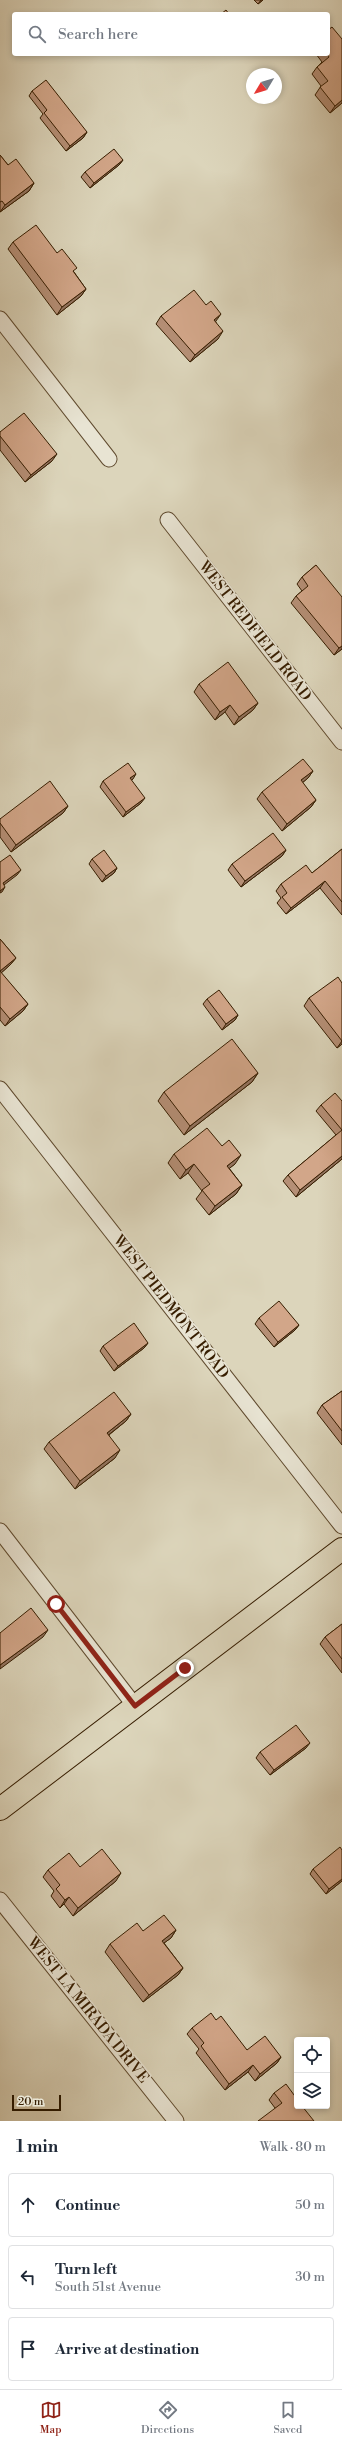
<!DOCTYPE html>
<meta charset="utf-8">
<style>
body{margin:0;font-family:"Libre Bodoni",serif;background:#f2f2f3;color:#1f2937}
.controls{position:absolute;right:12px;bottom:12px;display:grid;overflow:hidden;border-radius:4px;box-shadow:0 2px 6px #0003}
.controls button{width:36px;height:36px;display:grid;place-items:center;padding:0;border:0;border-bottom:1px solid #e0e1e3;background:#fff;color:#1f2937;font:20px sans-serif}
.compass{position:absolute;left:246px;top:68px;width:36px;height:36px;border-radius:50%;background:#fff;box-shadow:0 2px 6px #0003;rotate:232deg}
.scale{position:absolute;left:12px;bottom:10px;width:49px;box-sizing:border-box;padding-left:4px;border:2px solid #361d00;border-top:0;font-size:11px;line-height:14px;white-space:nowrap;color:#361d00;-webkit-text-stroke:3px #e8e4d3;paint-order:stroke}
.stop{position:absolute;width:12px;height:12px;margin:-9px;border:3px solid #8f2418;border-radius:50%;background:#fff}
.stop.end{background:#8f2418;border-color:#fff;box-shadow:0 1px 4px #0008}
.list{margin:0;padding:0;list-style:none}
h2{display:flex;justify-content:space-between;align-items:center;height:52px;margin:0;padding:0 16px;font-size:17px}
h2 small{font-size:13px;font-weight:400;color:#747a83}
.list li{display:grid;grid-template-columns:26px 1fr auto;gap:12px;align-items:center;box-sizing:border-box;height:64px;margin:0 8px 8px;padding:0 8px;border:1px solid #e0e1e3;border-radius:4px}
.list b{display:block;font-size:15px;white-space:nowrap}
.list p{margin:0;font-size:13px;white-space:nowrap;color:#747a83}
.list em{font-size:13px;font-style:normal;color:#747a83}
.icon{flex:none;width:22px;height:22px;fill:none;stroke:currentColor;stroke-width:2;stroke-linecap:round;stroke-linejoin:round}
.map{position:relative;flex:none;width:342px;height:2121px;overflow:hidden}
.search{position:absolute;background:#fff;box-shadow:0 2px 6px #0003;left:12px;right:12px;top:12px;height:44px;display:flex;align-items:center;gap:10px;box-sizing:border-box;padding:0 14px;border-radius:4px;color:#747a83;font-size:15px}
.sheet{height:268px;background:#fff}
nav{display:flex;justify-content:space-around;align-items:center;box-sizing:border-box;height:56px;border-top:1px solid #e0e1e3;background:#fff;font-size:11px;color:#747a83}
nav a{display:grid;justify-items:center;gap:2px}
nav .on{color:#8f2418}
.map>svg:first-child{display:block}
</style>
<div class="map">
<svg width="342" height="2121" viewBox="0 0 342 2121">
<rect width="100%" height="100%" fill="#dcd5bb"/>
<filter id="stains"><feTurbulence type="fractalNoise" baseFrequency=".005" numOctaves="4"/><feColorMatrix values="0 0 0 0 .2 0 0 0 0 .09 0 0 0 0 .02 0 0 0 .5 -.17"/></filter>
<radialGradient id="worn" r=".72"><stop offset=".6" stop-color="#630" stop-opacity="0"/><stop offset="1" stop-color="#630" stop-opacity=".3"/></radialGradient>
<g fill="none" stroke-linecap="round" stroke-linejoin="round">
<!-- street casing -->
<g stroke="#604b2f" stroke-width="17">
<path id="street" d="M0,319L109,459
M168,520L342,742
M0,1089L342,1526
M0,1531L135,1706
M0,1900L176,2121"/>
</g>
<!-- primary casing -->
<g stroke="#361d00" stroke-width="24">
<path id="primary" d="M0,1809L342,1549"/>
</g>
<!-- street -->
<use href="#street" stroke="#e8e4d3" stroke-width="15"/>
<!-- primary -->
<use href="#primary" stroke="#dcd5bb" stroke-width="22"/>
</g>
<!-- wall -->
<path fill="#b58f76" stroke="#361d00" d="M254,0H263L258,4Z
M342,39V103L330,113L315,95L321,86L312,74L317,67L322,62L316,54H328Z
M32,91L87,132L83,138L66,151L40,118L43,114L29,96Z
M0,155L8,165L34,183L29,191L0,212Z
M123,160L119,165L90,188L81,177L85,172Z
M13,242L57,253L74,272L86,289L81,296L57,315L8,249Z
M206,305L216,322L218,339L190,362L156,324L161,316Z
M0,432L52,461L25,482L0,450Z
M316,565L342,649L334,655L291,603L296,596L302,591L297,584L302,577Z
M199,684L258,703L253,710L234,725L225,712L215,720L194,692Z
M313,771L308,778L302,783L316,800L311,807L282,831L257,799L262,792Z
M133,779L131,780L141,803L123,817L100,787L103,781Z
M68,806L63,813L11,852L0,837V819Z
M342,849V915L320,888L286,914L277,903L281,898L276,891L281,884L312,873Z
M286,850L282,856L241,887L228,870L232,864Z
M92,859L117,868L114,873L102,882L89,864Z
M0,939L16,958L10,965L1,973L28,1004L23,1011L5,1026L0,1020Z
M342,983V1044L337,1048L304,1006L309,998Z
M207,999L238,1015L235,1020L222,1030L203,1004Z
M258,1073L252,1082L184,1135L158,1101L164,1092Z
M342,1101V1159L296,1197L283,1181L288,1175L336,1135L316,1111L321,1105Z
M174,1154L235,1164L229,1168L242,1185L236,1194L209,1215L196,1199L202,1191L188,1173L180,1179L168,1163Z
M259,1318L299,1325L295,1330L274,1347L255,1324Z
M148,1343L144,1348L114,1371L100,1351L103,1346Z
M342,1391V1445L317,1413L322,1405Z
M131,1414L126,1421L109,1435L115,1458L75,1489L44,1449L49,1442Z
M342,1624V1673L320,1644L325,1637Z
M306,1748L270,1775L256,1758L260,1752Z
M80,1867L116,1881L73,1916L64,1904L60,1908L51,1896L54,1891L43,1877L48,1870Z
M313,1869L342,1881L326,1894L310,1874Z
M176,1930L171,1938L164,1943L183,1968L178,1975L143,2002L105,1952L110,1944L143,1931Z
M216,2020L247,2050L281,2057L277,2063L255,2081L248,2072L225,2090L196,2053L199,2049L187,2034L192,2028Z
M274,2093L314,2121L275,2108L269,2100Z"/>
<!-- shaded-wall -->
<path fill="#937460" stroke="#361d00" d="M261,0H263L258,4Z
M342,100V103L330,113L335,106Z
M87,132L83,138L66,151L70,146Z
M123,160L119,165L90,188L94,183Z
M34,183L29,191L0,212L5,205Z
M86,289L81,296L57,315L62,307Z
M221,314L216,321L209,327L214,320Z
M223,331L218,339L190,362L195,355Z
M57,454L52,461L25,482L31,475Z
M342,646V649L334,655L339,648Z
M258,703L253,710L234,725L239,717Z
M230,705L225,712L215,720L220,712Z
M313,771L308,778L296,788L301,780Z
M136,774L133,779L126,784L130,778Z
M145,798L141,803L123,817L126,812Z
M316,800L311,807L282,831L287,824Z
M68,806L63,813L11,852L16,845Z
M286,850L282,856L241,887L245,881Z
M117,868L114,873L102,882L106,876Z
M21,870L17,875L0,888L3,883Z
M325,881L320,888L286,914L291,908Z
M5,887L2,892L0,893V891Z
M16,958L10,965L0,974V971Z
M28,1004L23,1011L5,1026L10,1019Z
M238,1015L235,1020L222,1030L226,1024Z
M342,1041V1044L337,1048Z
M258,1073L252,1082L184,1135L190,1126Z
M241,1155L235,1164L221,1175L227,1166Z
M342,1156V1159L296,1197L300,1190Z
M194,1164L188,1173L180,1179L186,1170Z
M242,1185L236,1194L209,1215L215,1206Z
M299,1325L295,1330L274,1347L278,1342Z
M148,1343L144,1348L114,1371L118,1366Z
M131,1414L126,1421L102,1440L107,1433Z
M120,1450L115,1458L75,1489L80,1481Z
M48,1630L43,1637L0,1669V1665Z
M310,1743L306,1748L270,1775L274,1770Z
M121,1873L116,1881L73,1916L78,1908Z
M342,1879V1881L326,1894L329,1889Z
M69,1897L64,1904L60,1908L65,1900Z
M176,1930L171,1938L157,1948L162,1941Z
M183,1968L178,1975L143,2002L149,1995Z
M281,2057L277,2063L255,2081L260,2074Z
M253,2065L248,2072L225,2090L229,2084Z"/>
<!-- building -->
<path fill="#d2a689" stroke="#361d00" d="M226,10L229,14H221Z
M332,27L342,39V100L335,106L320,87L328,81L317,67L329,57L327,54H328V30Z
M46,80L87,132L70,146L44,113L47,110L32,91Z
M114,149L123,160L94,183L85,172Z
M0,155L8,165L16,159L34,183L5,205L2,201L0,202Z
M36,225L57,253L62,249L77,268L73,271L86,289L62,307L13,242Z
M194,290L206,305L211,301L221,314L214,320L223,331L195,355L161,316Z
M24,413L57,454L31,475L0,436V432Z
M316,565L342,597V646L339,648L296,596L308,586L302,577Z
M228,662L258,703L239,717L230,705L220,712L199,684Z
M303,759L313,771L301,780L316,800L287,824L262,792Z
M128,763L136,774L130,778L145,798L126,812L103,781Z
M50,781L68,806L16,845L0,823V819Z
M273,833L286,850L245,881L232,864Z
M342,849V902L325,881L291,908L282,897L287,893L281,884L306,865L312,873Z
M104,850L117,868L106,876L92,859Z
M10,855L21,870L3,883L5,887L0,891V862Z
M0,939L16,958L0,971Z
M0,971L28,1004L10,1019L0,1007Z
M338,977L342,983V1041L309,998Z
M219,990L238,1015L226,1024L207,999Z
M232,1039L258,1073L190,1126L164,1092Z
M335,1093L342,1101V1156L300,1190L288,1175L342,1130L321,1105Z
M207,1128L222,1146L229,1140L241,1155L227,1166L242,1185L215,1206L202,1190L210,1184L194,1164L186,1170L174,1154Z
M279,1301L299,1325L278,1342L259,1318Z
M134,1323L148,1343L118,1366L103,1346Z
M342,1391V1431L322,1405Z
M114,1392L131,1414L107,1433L120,1450L80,1481L49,1442Z
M31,1608L48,1630L0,1665V1633Z
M342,1624V1659L325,1637Z
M296,1725L310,1743L274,1770L260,1752Z
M340,1847L342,1850V1879L329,1889L313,1869Z
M102,1849L121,1873L78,1908L69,1897L65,1900L56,1889L60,1885L48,1870L69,1853L80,1867Z
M164,1915L176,1930L162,1941L183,1968L149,1995L110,1944L137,1923L143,1931Z
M211,2013L216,2020L221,2016L247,2050L265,2036L281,2057L260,2074L253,2065L229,2084L201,2046L204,2043L192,2028Z
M286,2084L297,2099V2106H302L314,2121H258L282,2103L274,2093Z"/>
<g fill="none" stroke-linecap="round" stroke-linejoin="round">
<!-- route -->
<path stroke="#8f2418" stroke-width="5" d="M56,1604L135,1706L185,1668"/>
</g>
<g text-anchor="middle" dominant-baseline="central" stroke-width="3.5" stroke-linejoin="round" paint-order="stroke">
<!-- street labels -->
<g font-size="15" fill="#361d00" stroke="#e8e4d3">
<text transform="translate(255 631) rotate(52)">WEST REDFIELD ROAD</text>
<text transform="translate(171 1307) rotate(52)">WEST PIEDMONT ROAD</text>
<text transform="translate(88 2010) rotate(51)">WEST LA MIRADA DRIVE</text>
</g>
</g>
<rect width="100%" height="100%" filter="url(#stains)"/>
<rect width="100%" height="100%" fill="url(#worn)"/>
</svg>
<div class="controls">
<button><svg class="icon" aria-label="locate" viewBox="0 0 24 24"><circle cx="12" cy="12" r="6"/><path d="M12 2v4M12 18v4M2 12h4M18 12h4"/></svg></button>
<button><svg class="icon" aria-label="layers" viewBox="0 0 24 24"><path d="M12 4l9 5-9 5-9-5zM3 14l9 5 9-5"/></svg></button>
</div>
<svg class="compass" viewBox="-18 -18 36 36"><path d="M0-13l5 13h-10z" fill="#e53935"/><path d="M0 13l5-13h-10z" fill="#747a83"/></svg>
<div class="scale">20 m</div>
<div class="stop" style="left:56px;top:1604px"></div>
<div class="stop end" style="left:185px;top:1668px"></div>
<div class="search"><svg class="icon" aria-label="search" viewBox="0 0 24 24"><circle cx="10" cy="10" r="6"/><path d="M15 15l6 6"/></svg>Search here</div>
</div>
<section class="sheet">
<h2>1 min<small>Walk · 80 m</small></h2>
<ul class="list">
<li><svg class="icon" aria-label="ahead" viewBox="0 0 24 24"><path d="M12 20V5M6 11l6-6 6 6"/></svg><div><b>Continue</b></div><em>50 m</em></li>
<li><svg class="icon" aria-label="left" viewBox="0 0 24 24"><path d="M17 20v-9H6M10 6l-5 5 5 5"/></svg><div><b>Turn left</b><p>South 51st Avenue</p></div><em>30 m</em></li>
<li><svg class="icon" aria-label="arrive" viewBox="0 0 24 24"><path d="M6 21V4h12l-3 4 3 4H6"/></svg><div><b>Arrive at destination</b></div></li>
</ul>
</section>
<nav>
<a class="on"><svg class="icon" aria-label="map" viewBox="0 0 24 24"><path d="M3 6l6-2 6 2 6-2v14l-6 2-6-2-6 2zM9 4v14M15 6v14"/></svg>Map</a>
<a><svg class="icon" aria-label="directions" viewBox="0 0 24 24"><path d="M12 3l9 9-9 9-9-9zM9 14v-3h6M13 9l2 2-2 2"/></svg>Directions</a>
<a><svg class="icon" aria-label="saved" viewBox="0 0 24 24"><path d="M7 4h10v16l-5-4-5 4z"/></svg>Saved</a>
</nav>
